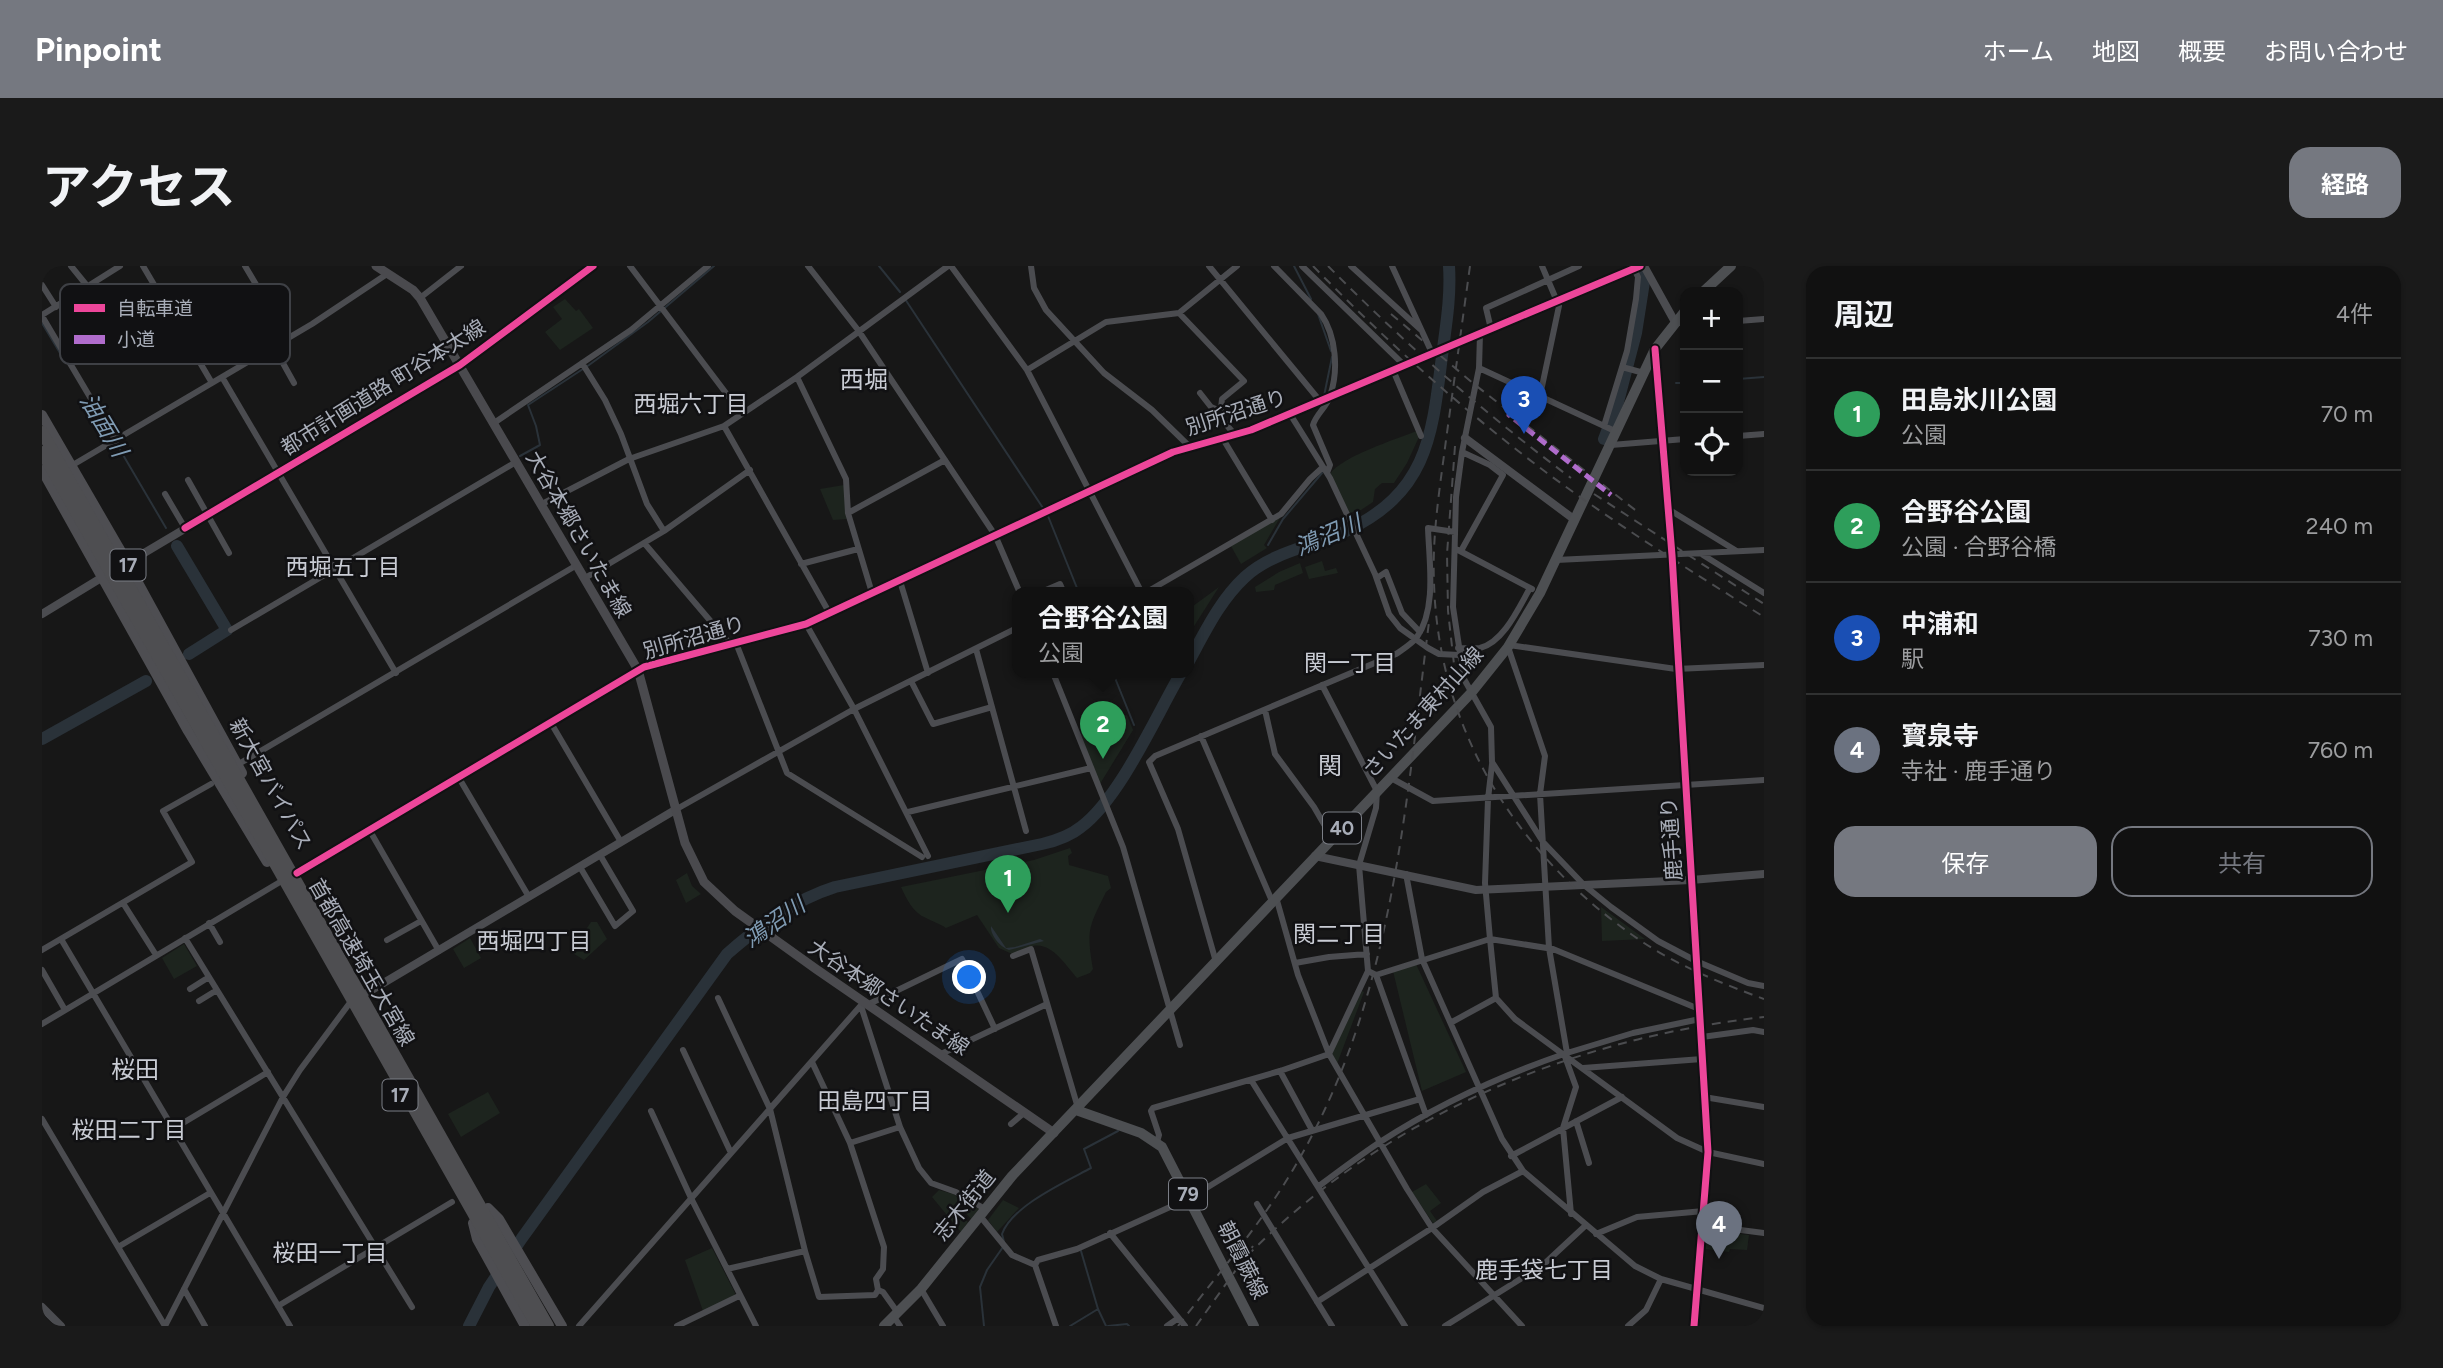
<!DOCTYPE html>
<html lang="ja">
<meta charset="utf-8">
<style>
body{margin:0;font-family:Figtree,"Noto Sans JP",sans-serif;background:#1a1a1a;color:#f1f3f6}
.controls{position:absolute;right:21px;top:21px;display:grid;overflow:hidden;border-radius:14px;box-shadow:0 2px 5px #0004}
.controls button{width:63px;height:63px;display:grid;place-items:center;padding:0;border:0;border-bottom:2px solid #303131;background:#111;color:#f1f3f6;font:35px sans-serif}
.you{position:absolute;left:928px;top:712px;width:24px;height:24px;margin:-18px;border:5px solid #fff;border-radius:50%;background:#1a73e8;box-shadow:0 0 0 10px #1a73e833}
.badge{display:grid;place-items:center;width:46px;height:46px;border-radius:50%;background:#757880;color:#fff;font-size:23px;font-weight:700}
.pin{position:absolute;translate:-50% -58px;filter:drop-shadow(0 2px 4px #0008)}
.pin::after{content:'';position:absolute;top:37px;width:24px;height:21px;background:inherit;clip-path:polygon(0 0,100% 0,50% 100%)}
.popup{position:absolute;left:970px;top:321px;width:182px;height:91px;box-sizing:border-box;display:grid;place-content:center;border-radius:14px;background:#111;filter:drop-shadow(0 2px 5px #0005);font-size:23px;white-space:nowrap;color:#9c9d9f}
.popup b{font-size:26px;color:#f1f3f6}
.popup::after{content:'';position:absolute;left:50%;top:100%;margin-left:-14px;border:14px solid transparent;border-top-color:#111}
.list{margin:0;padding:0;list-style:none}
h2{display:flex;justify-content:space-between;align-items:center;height:91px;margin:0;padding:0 28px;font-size:30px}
h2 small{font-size:23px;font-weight:400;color:#9c9d9f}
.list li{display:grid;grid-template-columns:46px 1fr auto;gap:21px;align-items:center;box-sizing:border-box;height:112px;padding:0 28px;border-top:2px solid #303131}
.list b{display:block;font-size:26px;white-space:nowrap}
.list p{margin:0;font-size:23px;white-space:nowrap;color:#9c9d9f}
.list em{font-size:23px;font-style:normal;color:#9c9d9f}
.actions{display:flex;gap:14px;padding:21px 28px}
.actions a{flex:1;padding:16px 0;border:2px solid #757880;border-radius:21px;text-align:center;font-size:24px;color:#757880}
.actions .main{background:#757880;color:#fff}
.icon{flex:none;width:38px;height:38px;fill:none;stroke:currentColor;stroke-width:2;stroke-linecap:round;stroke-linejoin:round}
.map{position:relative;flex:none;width:1722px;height:1060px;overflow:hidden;border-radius:21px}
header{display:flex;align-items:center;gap:42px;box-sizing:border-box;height:98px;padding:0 35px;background:#757880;color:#fff}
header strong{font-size:33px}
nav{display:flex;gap:38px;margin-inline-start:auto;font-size:24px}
.intro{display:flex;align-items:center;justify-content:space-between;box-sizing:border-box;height:168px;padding:0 42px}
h1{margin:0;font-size:49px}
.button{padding:18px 32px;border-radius:21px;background:#757880;color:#fff;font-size:24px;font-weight:700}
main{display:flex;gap:42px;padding:0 42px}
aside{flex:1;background:#111;border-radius:21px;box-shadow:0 2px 5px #0004}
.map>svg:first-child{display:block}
</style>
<header>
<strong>Pinpoint</strong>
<nav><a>ホーム</a><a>地図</a><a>概要</a><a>お問い合わせ</a></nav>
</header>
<div class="intro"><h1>アクセス</h1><a class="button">経路</a></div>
<main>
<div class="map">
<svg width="1722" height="1060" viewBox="0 0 1722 1060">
<rect width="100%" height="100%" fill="#171717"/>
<!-- green -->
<path fill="#1d241e" d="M523,33L534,45L537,43L551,62L518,84L503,66L520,53L511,41Z
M1375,165L1377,171L1365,197L1352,217H1340L1333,223L1331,236L1319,244L1307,247L1288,208C1299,191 1354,173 1375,165Z
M802,219L805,253L791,254L778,223Z
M1239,250L1222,279L1225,282L1199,298L1189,280Z
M1280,295L1283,305L1294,302L1296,307L1267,313L1263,301Z
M1258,297L1261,307L1233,319L1232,324L1214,326L1213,321L1237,306Z
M1177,321L1147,368V343Z
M1085,449L1091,464L1058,518L1038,468Z
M1028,582L1030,587L1026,590L1027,599L1066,610L1069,622L1064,626C1047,661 1044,663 1051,703L1048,707L1035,712C1024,700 1010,676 991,680C984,682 977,686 970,688L957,682L935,649L904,662C897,657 891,656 884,652C871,647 864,632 859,621L992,594Z
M645,607L650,620L659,628L644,637L634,614Z
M1559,641L1603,673L1560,675Z
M549,656H555L565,673L542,694L529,686Z
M428,672L439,692L422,702L411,683Z
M142,678L155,700L132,713L120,692Z
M1374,698L1424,806L1380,825L1351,705Z
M1320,725L1322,726L1295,798L1288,788Z
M446,826L458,847L419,871L406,848Z
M1384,918L1399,937L1388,945L1395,955L1391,957L1370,926Z
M897,924L911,928L937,943L929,953L922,945L923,942L916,936L909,944L926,956L919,966L890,931Z
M961,934L977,942L955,966L946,954Z
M1665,964L1707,969L1705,984L1688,983L1687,986L1663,983Z
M670,982L693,1027L692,1031L661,1045L643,994Z"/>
<!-- water -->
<path fill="#2a3239" d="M949,660L964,682L973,681L998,673L1002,675L967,684C958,681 948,669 949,660Z"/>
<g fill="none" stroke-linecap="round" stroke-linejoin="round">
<!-- stream -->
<path stroke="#2a3239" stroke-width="2" d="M837,0L858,26
M1252,0L1269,33
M863,33L1001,242
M1276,48L1289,85
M0,57L21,92
M1696,113L1722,111
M1634,117H1643
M1282,130L1290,91
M74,177L124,262
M478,190L498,179L494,160L486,139L547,99L606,56L672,0
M1006,250L1037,327
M1226,279L1241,253L1280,207
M184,362L186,360
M1071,407L1092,459
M1102,465L1103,471
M962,976L960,968C970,940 1023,916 1049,902L1042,883L1076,865
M1039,985L1056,1043L1064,1060
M942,1060L938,1021L945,1004L961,981
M1028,1060L1056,1043
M1066,1060L1085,1058L1087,1060"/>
<!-- river -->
<path stroke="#2a3239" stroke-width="12" d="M1562,173L1576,136L1594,67L1602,16L1596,0
M135,280L185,364L147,388
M1147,395C1163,366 1178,334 1203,311C1230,286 1271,280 1304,265C1386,226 1390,170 1400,90C1404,59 1409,31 1407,0
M0,473L104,415
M427,1060L447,1021L480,972L685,688C717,660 752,634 793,621L1000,578C1013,575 1028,570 1039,561C1078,532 1114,450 1139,407"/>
<!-- minor -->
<path stroke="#4b4c50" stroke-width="6" d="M29,0L46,21
M101,0L170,117
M203,0L246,72
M588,0L699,147
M766,0L816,64L953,269L978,327
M909,0L985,104L1100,327
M989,0L992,22L1004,44L1062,107L1110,144L1147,180
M1167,0L1278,135
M1232,0L1279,48C1294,70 1297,104 1288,130C1285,141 1274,148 1271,159L1288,199L1285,207
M1260,0L1362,99
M1309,0L1378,63
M1350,0L1390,87
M0,19L14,41
M378,32L419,0
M1137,47L1195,0
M0,49L78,0
M0,50L74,175
M1696,55L1722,53
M1633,56L1643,58
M1449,63L1444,42L1537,0
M1438,68L1437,102L1420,186L1414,231L1411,341L1422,413L1449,461L1450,496L1501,576L1542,619L1569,641L1616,675L1654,695L1706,717L1722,720
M232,81L252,117
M540,97L563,134L579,168L605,238L622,265
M1580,101L1602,107
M1437,102L1575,166
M985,104L1064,56L1137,47L1202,115L1180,133L1178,151L1193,169
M1351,104L1379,170
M180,111L354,407
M755,111L804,213L806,247L830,327
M1158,127L1169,141L1178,145
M1498,130L1517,40L1500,0
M1248,148L1288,212L1333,308L1347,348L1358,362L1386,382L1397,388L1417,389
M452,157L589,64L666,0
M1562,160L1585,85L1594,33L1596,11L1591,1
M1696,170L1722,168
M1181,173L1230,254
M1569,179L1643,173
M29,200L270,58L345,8
M146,214L187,287
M123,228L143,262
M500,238L587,193L682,160
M1626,243L1693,284
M806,247L903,194
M603,278L688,378
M1416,284L1490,323
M1419,285L1461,209L1448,199L1420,186
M1661,289L1722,327
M1514,294L1722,284
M759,298L816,283
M543,312L622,265L708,204
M1335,312L1344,306L1360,347L1378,366
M858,315L886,407
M997,327L1018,318L1022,327
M1103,327L1239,248L1268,213L1281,201
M788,348L682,160L755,111L906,0
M764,358L812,443L886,590
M189,364L474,196
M694,377L745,507L880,591
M1467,379L1634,403L1722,399
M1466,381L1503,490L1498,528L1507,682L1525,787L1522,788L1534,821L1521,862L1529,948
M1416,382C1423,382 1431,383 1438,382C1462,376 1477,341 1488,322
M934,383L984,565
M1011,407L1081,581L1138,779
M869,415L891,458L950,441
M1280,419L1335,525L1334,542L1317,599L1326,705L1334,709L1384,849
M1223,444L1233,488L1272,541L1290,572
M509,457L579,576
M1159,470L1230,635
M1450,498L1446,533L1443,617L1448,673L1454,732L1473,753L1635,872L1666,886L1722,898
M195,499L535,299
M417,512L487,631
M1349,512L1391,535L1722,514
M633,544L812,443L975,362
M866,546L1049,502
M328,565L397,685
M538,601L573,660L591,645L558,589
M255,607L596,404
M1364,608L1380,693L1460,873L1481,905L1593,1000L1619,1013L1722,1042
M1234,631L1256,709L1287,788L1365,923L1390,962L1480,1060
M81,637L114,689
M167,657L178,676
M143,672L370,1041
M19,673L248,1060
M345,674L379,655
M0,684L150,596L121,545L169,518
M971,690L989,683L1036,842
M1174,696L1136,563L1107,496L1113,490L1354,388C1361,383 1370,378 1375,371C1395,342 1387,295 1386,262L1413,266
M1253,697L1287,691L1325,688
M0,704L23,744
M1334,709L1448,673L1511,683L1657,743
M148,723L167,711
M676,732L728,843L763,985L777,1031L833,1029L836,1024
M157,735L175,724
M825,739L920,693L953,763
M819,740L858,861L877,902L889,917L914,926L943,943
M1410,756L1454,732
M0,758L238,616
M1660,771L1711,764L1722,766
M641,784L689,887
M1525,787L1591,767L1658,753
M899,788L1005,738
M770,796L808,877L842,981L841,1003L834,1013L836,1024L841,1026L856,1047
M1541,802L1660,793
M1238,805L1270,864
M1209,814L1363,1060
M1662,831L1722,841
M609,845L649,932L714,1060
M0,853L123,1060
M1534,855L1547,897
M969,858L983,846
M131,863L226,806
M1115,876L1117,869L1109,845L1111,842L1238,805L1287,788L1326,705
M808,877L858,861
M1469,890L1580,831
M1277,920C1297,905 1317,890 1338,876C1395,839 1458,810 1522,788
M1215,938L1290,1060
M938,950L970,989L993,999L1014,1060
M1660,959L1722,967
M1068,967L1143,1060
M1554,968L1595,951L1662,945
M76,981L168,927
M993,999L996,994L1035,983L1148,932L1246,872L1378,833
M685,1003L763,985
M142,1023L163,1060
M879,1023L901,1060
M1275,1036L1390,962L1441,926L1481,905
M236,1040L410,936
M852,1051L858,1060
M123,1060L241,831L258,804L307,738
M537,1060L821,737
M635,1060L697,1030
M1125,1060L1135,1053
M1403,1060L1501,999L1543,960
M1586,1060L1604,1044L1619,1013"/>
<!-- tertiary -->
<path stroke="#4b4c50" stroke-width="8" d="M1602,0L1633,56
M1613,83L1630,289L1666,886L1652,1060
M1423,172L1533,254
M82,299L418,99L551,0
M0,348L64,309
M596,404L764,358L1131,186L1209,164L1598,0
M1273,590L1434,624L1649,614L1722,608
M323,728L633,544
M0,1041L19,1060"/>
<!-- secondary -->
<path stroke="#4a4a4e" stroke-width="9" d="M334,0L371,24L378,32L596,404L643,577L662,616L693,645L774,703L1012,867"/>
<!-- primary -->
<path stroke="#4d4f52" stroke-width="10" d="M1661,26L1689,0
M1034,844L1099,867L1120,881L1212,1060
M842,1060L879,1023L970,910L1430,426L1466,381L1498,327L1613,83L1643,45"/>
<!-- trunk -->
<path stroke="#4e4e52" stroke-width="10" d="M0,149L77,282L200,507
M0,204L146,465L225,596
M446,942L457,953L520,1060
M431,957L435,973L483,1060"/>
<!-- rail -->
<path stroke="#4b4c4f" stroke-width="2" stroke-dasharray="9 7" stroke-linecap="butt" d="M1271,0C1344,75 1422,145 1505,207C1575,259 1649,305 1722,351
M1286,0C1362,77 1442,147 1529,212
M1428,0C1420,58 1412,116 1404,174C1398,221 1390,268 1392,316C1396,467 1478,594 1602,677C1639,701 1681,718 1722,733
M1349,48L1432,118L1597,247
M1413,180L1405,288L1406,345L1413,407
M1552,228L1722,338
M1205,990C1342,851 1530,772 1722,751
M1136,1060C1176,1008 1219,958 1252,902C1351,735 1363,543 1387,356
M1154,1060L1211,980"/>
<!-- motorway-bridge -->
<path stroke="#4e4e51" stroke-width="12" d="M0,166L506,1060
M0,186L495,1060"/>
<!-- quiet -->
<path stroke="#b06ccc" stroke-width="5" stroke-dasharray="10 5" stroke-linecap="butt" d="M1471,142L1467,149L1569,229"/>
<!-- cycleway casing -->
<g stroke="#111113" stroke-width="11">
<path id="cycleway" d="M1613,83L1630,289L1666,886L1652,1060
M143,262L418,99L551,0
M255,607L602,401L764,358L1131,186L1209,164L1598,0"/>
</g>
<!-- cycleway -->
<use href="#cycleway" stroke="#ed469a" stroke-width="7"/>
</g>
<g text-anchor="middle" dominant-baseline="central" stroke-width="5" stroke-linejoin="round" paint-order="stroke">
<!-- shield labels -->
<g fill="#111113" stroke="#7b7e86" stroke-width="2">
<rect x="68.5" y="283.5" width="35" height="31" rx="5"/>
<rect x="1281" y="546.5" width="38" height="31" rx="5"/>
<rect x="340.5" y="813.5" width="35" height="31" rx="5"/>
<rect x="1127" y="912.5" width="38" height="31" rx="5"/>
</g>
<g font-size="19" font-weight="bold" fill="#a8adb8">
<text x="86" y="299">17</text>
<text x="1300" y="562">40</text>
<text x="358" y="829">17</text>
<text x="1146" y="928">79</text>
</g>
<!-- street labels -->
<g font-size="21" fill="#a8adb8" stroke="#111113">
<text transform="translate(341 121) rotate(-32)">都市計画道路 町谷本太線</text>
<text transform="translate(1194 146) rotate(-18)">別所沼通り</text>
<text transform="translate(537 268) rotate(60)">大谷本郷さいたま線</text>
<text transform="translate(652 371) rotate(-16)">別所沼通り</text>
<text transform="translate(1381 446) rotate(-48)">さいたま東村山線</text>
<text transform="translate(229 518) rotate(61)">新大宮バイパス</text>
<text transform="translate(1629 573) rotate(-94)">鹿手通り</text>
<text transform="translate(320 696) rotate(60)">首都高速埼玉大宮線</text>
<text transform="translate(847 731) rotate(34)">大谷本郷さいたま線</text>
<text transform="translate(922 939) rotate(-51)">志木街道</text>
<text transform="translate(1201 994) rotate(63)">朝霞蕨線</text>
</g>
<!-- neighbourhood labels -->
<g font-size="23" fill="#c9ccd4" stroke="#111113">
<text x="649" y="138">西堀六丁目</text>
<text x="301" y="301">西堀五丁目</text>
<text x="1308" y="397">関一丁目</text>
<text x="1297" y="668">関二丁目</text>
<text x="492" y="675">西堀四丁目</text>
<text x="833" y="835">田島四丁目</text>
<text x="87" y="864">桜田二丁目</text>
<text x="288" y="987">桜田一丁目</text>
<text x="1502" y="1004">鹿手袋七丁目</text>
</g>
<!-- water labels -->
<g font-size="23" font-style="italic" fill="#7f9bb3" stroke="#111113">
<text transform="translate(62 159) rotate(59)">油面川</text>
<text transform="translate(1286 269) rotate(-23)">鴻沼川</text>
<text transform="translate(732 656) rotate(-35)">鴻沼川</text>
</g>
<!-- quarter labels -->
<g font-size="24" fill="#c9ccd4" stroke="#111113">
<text x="822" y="113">西堀</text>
<text x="1288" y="499">関</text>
<text x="93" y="803">桜田</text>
</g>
</g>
<!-- legend -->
<rect x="18" y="18" width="230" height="80" rx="10" fill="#111113" stroke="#3e4045" stroke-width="2"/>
<rect x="32" y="38" width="31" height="8" fill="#ed469a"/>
<rect x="32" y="69" width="31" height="9" fill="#b06ccc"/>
<g font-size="19" fill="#a8adb8">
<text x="75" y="49">自転車道</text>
<text x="75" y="80">小道</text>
</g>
</svg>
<div class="controls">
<button>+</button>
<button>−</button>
<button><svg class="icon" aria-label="locate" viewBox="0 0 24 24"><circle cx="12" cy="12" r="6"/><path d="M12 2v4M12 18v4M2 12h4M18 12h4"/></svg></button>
</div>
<div class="you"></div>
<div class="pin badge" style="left:966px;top:647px;background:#2e9e5b">1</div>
<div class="pin badge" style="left:1061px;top:493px;background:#2e9e5b">2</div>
<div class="popup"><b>合野谷公園</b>公園</div>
<div class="pin badge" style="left:1482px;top:168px;background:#1a4fb4">3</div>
<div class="pin badge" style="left:1677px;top:993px;background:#6b7280">4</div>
</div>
<aside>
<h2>周辺<small>4件</small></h2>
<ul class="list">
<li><span class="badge" style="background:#2e9e5b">1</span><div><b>田島氷川公園</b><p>公園</p></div><em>70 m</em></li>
<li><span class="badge" style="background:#2e9e5b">2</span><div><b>合野谷公園</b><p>公園 · 合野谷橋</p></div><em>240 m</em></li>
<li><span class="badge" style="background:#1a4fb4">3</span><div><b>中浦和</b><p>駅</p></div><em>730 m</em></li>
<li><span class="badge" style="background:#6b7280">4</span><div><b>寳泉寺</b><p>寺社 · 鹿手通り</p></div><em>760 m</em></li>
</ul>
<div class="actions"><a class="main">保存</a><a>共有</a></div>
</aside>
</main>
